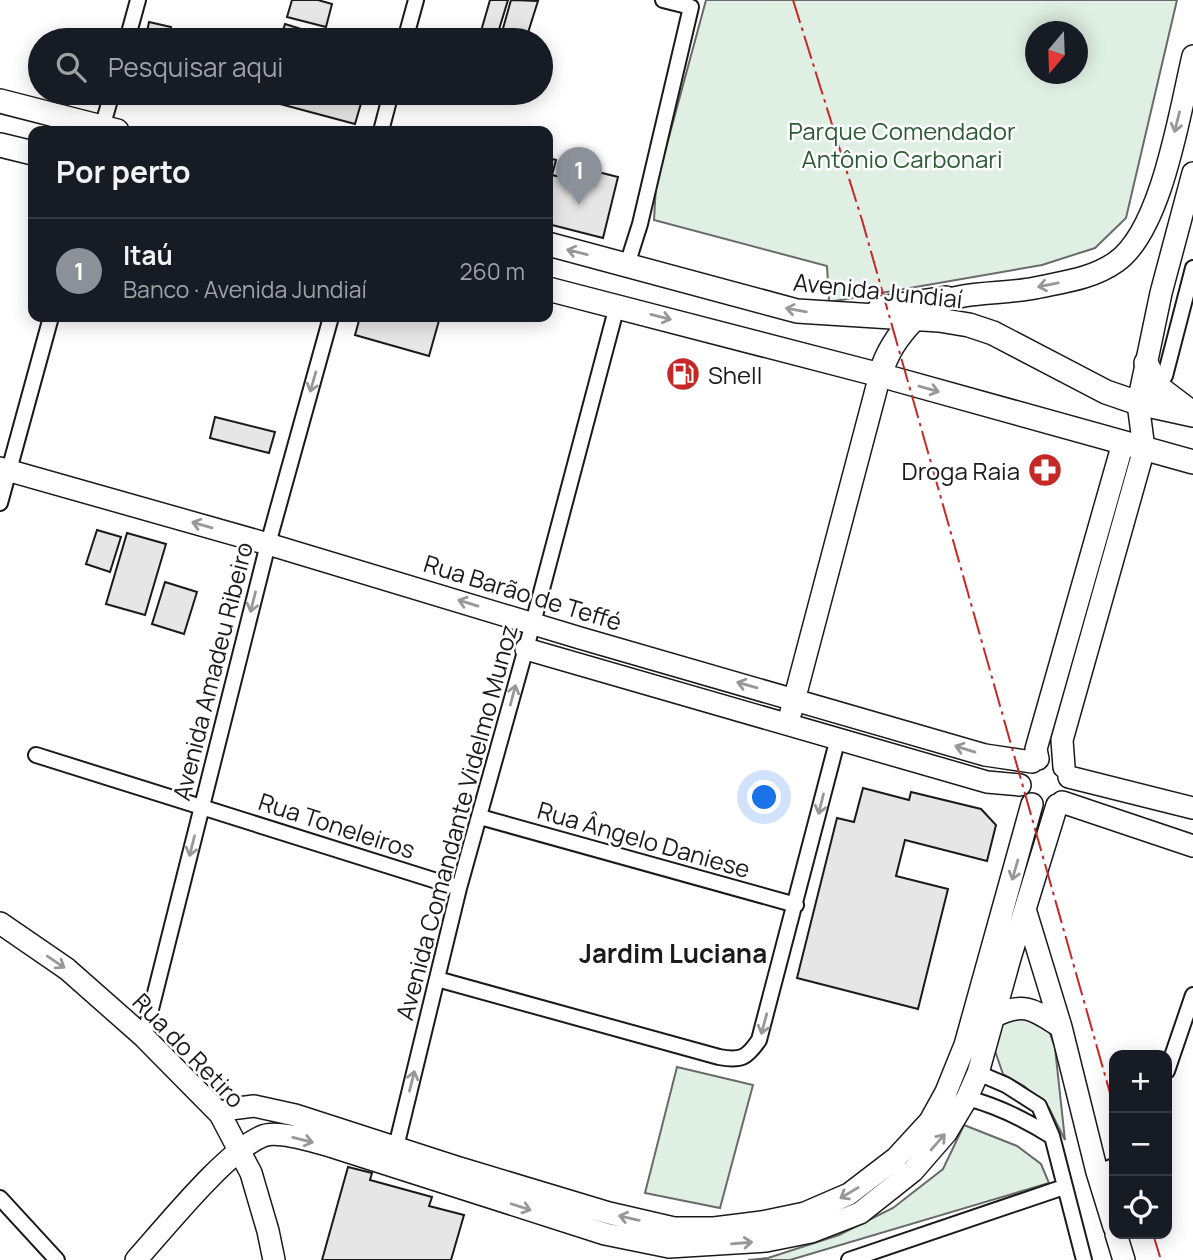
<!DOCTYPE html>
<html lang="pt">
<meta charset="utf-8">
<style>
body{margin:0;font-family:Manrope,sans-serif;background:#242831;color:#f1f3f6}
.controls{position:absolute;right:21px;bottom:21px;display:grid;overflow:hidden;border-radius:14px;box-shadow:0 4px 18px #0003}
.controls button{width:63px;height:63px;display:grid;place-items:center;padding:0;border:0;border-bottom:2px solid #363941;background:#171b24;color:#f1f3f6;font:35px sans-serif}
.compass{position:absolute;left:1025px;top:21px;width:63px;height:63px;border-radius:50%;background:#171b24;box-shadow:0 4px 18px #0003;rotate:199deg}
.you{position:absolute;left:765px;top:798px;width:24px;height:24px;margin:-18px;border:5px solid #fff;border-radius:50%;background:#1a73e8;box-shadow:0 0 0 10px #1a73e833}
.badge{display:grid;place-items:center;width:46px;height:46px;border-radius:50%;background:#8c9099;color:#fff;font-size:23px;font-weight:700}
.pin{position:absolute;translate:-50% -58px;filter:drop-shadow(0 2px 4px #0008)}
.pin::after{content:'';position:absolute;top:37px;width:24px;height:21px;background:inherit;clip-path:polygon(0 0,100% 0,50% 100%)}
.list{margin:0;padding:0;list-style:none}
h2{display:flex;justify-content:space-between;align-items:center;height:91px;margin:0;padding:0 28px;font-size:30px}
h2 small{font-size:23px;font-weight:400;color:#9ea1a6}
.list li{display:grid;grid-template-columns:46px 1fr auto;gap:21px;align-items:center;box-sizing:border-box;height:105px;padding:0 28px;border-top:2px solid #363941}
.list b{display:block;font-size:26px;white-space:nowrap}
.list p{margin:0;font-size:23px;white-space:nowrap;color:#9ea1a6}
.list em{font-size:23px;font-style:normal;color:#9ea1a6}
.icon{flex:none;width:38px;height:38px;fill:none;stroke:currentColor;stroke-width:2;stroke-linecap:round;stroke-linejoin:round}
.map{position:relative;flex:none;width:1193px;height:1260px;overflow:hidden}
.search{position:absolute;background:#171b24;box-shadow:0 4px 18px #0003;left:28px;top:28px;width:525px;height:77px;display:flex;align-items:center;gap:18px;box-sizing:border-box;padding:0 24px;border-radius:38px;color:#9ea1a6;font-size:26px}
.panel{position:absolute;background:#171b24;box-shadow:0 4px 18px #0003;left:28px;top:126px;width:525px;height:196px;border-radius:14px}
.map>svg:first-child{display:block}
</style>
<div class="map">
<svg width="1193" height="1260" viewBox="0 0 1193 1260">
<rect width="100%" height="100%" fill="#fff"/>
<!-- green -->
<path fill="#e0efe3" stroke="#6a6a6a" stroke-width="2" fill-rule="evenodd" d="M706,0H1177L1126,218L1095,248L1042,265L829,302L827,266L654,220L656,185ZM1036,32H1078V74H1036Z
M1017,1017L1046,1022L1055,1048L1065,1140L1049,1108L1024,1086L1003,1074L994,1048L1002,1024Z
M677,1067L753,1085L720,1208L645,1193Z
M964,1125L1017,1146L1041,1164L1049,1183L790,1260H748L768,1258L839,1235L893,1208L943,1169Z"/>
<!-- building -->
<path fill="#e6e6e6" stroke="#1a1a1a" stroke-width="2" d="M292,0H318L332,4L326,27L287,17Z
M490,0H508L497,36L481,31Z
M511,0L538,1L526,39L502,32Z
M149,22L171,27L168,40L146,37Z
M285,24L304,30L301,40H280Z
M271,93H364L355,124L269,101Z
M548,158L556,160L552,175L595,185L598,172L618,177L603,238L548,224Z
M360,317H387L397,320L404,317H440L429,356L355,335Z
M215,417L275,432L269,453L210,438Z
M97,530L121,537L110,572L86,564Z
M127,533L166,544L145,615L106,604Z
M165,582L197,592L184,634L152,624Z
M863,788L909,800L911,792L981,809L996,825L987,861L905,840L896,876L948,889L918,1009L797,978L837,818L854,822Z
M348,1167L372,1173L370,1180L432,1197L429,1206L464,1215L451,1260H322Z"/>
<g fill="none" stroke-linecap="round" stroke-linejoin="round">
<!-- street casing -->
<g stroke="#1a1a1a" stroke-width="18">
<path id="street" d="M127,40L138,0
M405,40L416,0
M101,131L112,93
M381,131L391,93
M627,265L640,224L691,7L663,0
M1165,376L1193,268
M0,503L51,317
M36,755L459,888
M480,817L796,905
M437,979L719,1057C741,1061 747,1058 759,1040L838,738
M144,1037L268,544L331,317
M1167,1071L1193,995
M978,1073L1006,1085L1039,1106L1052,1136L1084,1260
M967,1098C998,1106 1024,1119 1051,1136
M396,1147L459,888L533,623L617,306
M1097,1172L1114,1166
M0,1198L57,1260
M849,1260L1064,1187"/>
</g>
<!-- secondary casing -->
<g stroke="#1a1a1a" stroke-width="24">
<path id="secondary" d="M931,306C963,290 1001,295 1035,288C1063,282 1092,279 1116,262C1162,230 1180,110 1193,56
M0,468L268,544L580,638L985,755L1032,762
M526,649L987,782L1020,785
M791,712L880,375
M1038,759L1036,749L1123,443
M1064,767L1062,740L1144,449L1138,403L1161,293L1193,173
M1069,777L1193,808
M1062,802L1193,846
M1025,909L1061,1027L1097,1172L1114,1227
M0,923L67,969L144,1037L220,1114L251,1173L268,1231L274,1260
M995,1016C1025,1001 1034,1010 1061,1027
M220,1114L230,1109L254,1106L295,1115L456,1167L609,1213L674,1228H714L762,1222L805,1213L849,1194L896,1158L930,1121L946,1092L965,1045L1032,804
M1116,1234L1124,1260
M136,1260C164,1229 227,1150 263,1136C278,1130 311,1141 327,1145L605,1234L669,1247L766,1241L811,1232L860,1213L913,1171L946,1133L967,1098L978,1073L1010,958L1057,805"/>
</g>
<!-- primary casing -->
<g stroke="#1a1a1a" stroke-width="26">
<path id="primary" d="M0,101L117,131
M0,145L33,153
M548,244L797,311L939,320L969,325L993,333L1106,392L1138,403L1193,415
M548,289L880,375L1193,462
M880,308L946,298
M1146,363L1158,387L1187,409
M880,375C887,352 897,337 913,320"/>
</g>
<!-- street -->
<use href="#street" stroke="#fff" stroke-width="14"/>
<!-- secondary -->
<use href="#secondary" stroke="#fff" stroke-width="21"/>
<!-- primary -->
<use href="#primary" stroke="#fff" stroke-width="23"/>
<!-- power -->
<path stroke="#c62828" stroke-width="2" stroke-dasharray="24 5 3.5 5" stroke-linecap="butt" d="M793,0L862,220L1114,1107
M1153,1234L1161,1260"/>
</g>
<!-- one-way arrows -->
<defs><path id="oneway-shaft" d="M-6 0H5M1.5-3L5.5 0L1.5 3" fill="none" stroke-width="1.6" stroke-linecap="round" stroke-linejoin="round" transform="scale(1.75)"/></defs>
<g stroke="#989898">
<use href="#oneway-shaft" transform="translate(1177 122) rotate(104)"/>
<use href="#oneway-shaft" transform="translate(577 252) rotate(-166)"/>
<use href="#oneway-shaft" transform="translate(1048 285) rotate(169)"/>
<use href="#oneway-shaft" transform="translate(796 310) rotate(-170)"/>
<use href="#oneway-shaft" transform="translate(661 317) rotate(14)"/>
<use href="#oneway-shaft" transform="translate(313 382) rotate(106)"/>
<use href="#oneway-shaft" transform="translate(929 389) rotate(16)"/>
<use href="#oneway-shaft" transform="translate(202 525) rotate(-164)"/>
<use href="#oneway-shaft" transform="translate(253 602) rotate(104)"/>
<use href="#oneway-shaft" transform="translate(468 603) rotate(-163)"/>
<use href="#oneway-shaft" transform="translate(747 685) rotate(-164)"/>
<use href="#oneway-shaft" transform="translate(513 695) rotate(-75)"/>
<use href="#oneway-shaft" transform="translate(965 749) rotate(-163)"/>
<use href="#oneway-shaft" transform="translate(821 804) rotate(104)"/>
<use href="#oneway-shaft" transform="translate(192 846) rotate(104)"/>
<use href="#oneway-shaft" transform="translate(1015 870) rotate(106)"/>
<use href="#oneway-shaft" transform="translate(56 962) rotate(34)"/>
<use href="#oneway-shaft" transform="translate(764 1024) rotate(105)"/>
<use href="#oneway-shaft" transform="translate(412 1081) rotate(-76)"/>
<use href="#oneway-shaft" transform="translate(303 1140) rotate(14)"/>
<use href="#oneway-shaft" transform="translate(938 1142) rotate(-49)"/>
<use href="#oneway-shaft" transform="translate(849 1193) rotate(149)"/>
<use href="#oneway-shaft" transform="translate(521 1207) rotate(18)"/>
<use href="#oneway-shaft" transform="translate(629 1218) rotate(-167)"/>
<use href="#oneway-shaft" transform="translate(742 1243) rotate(-5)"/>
</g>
<!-- icons -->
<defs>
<g id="fuel-disc" transform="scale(1.75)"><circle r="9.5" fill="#c62828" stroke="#fff"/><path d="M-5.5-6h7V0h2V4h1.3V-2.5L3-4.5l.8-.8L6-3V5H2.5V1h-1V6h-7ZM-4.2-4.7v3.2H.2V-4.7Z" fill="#fff"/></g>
<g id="pharmacy-disc" transform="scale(1.75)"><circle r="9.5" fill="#c62828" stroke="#fff"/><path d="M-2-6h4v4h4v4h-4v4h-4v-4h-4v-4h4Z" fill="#fff"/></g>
</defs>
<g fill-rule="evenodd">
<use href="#fuel-disc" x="683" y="374"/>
<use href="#pharmacy-disc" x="1045" y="470"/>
</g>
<g text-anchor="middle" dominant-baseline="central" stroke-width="5" stroke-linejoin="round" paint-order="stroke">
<!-- park labels -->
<g font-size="24" fill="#2b5a34" stroke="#fff">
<text x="902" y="130">Parque Comendador<tspan x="902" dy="28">Antônio Carbonari</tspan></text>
</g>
<!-- street labels -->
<g font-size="24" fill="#1a1a1a" stroke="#fff">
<text transform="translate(878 290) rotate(6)">Avenida Jundiaí</text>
<text transform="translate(523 592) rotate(17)">Rua Barão de Teffé</text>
<text transform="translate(212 671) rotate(-76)">Avenida Amadeu Ribeiro</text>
<text transform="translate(456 822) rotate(-75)">Avenida Comandante Videlmo Munoz</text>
<text transform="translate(337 825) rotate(18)">Rua Toneleiros</text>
<text transform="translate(644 839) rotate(16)">Rua Ângelo Daniese</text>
<text transform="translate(189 1050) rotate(46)">Rua do Retiro</text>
</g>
<!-- poi labels -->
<g font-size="24" fill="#1a1a1a" stroke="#fff" text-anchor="start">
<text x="708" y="374">Shell</text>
<text x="1020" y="470" text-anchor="end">Droga Raia</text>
</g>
<!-- neighbourhood labels -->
<g font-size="26" font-weight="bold" fill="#1a1a1a" stroke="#fff">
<text x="673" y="953">Jardim Luciana</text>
</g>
</g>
</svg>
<div class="controls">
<button>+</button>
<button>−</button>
<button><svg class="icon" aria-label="locate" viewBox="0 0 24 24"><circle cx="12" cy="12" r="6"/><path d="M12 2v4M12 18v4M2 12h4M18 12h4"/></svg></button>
</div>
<svg class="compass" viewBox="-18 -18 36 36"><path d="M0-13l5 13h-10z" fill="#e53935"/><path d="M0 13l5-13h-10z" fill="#9ea1a6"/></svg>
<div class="you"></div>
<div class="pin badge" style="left:579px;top:205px">1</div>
<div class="search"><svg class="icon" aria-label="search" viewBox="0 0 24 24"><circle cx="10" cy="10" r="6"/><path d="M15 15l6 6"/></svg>Pesquisar aqui</div>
<section class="panel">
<h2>Por perto<small></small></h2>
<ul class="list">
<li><span class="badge">1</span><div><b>Itaú</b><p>Banco · Avenida Jundiaí</p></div><em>260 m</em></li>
</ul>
</section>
</div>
